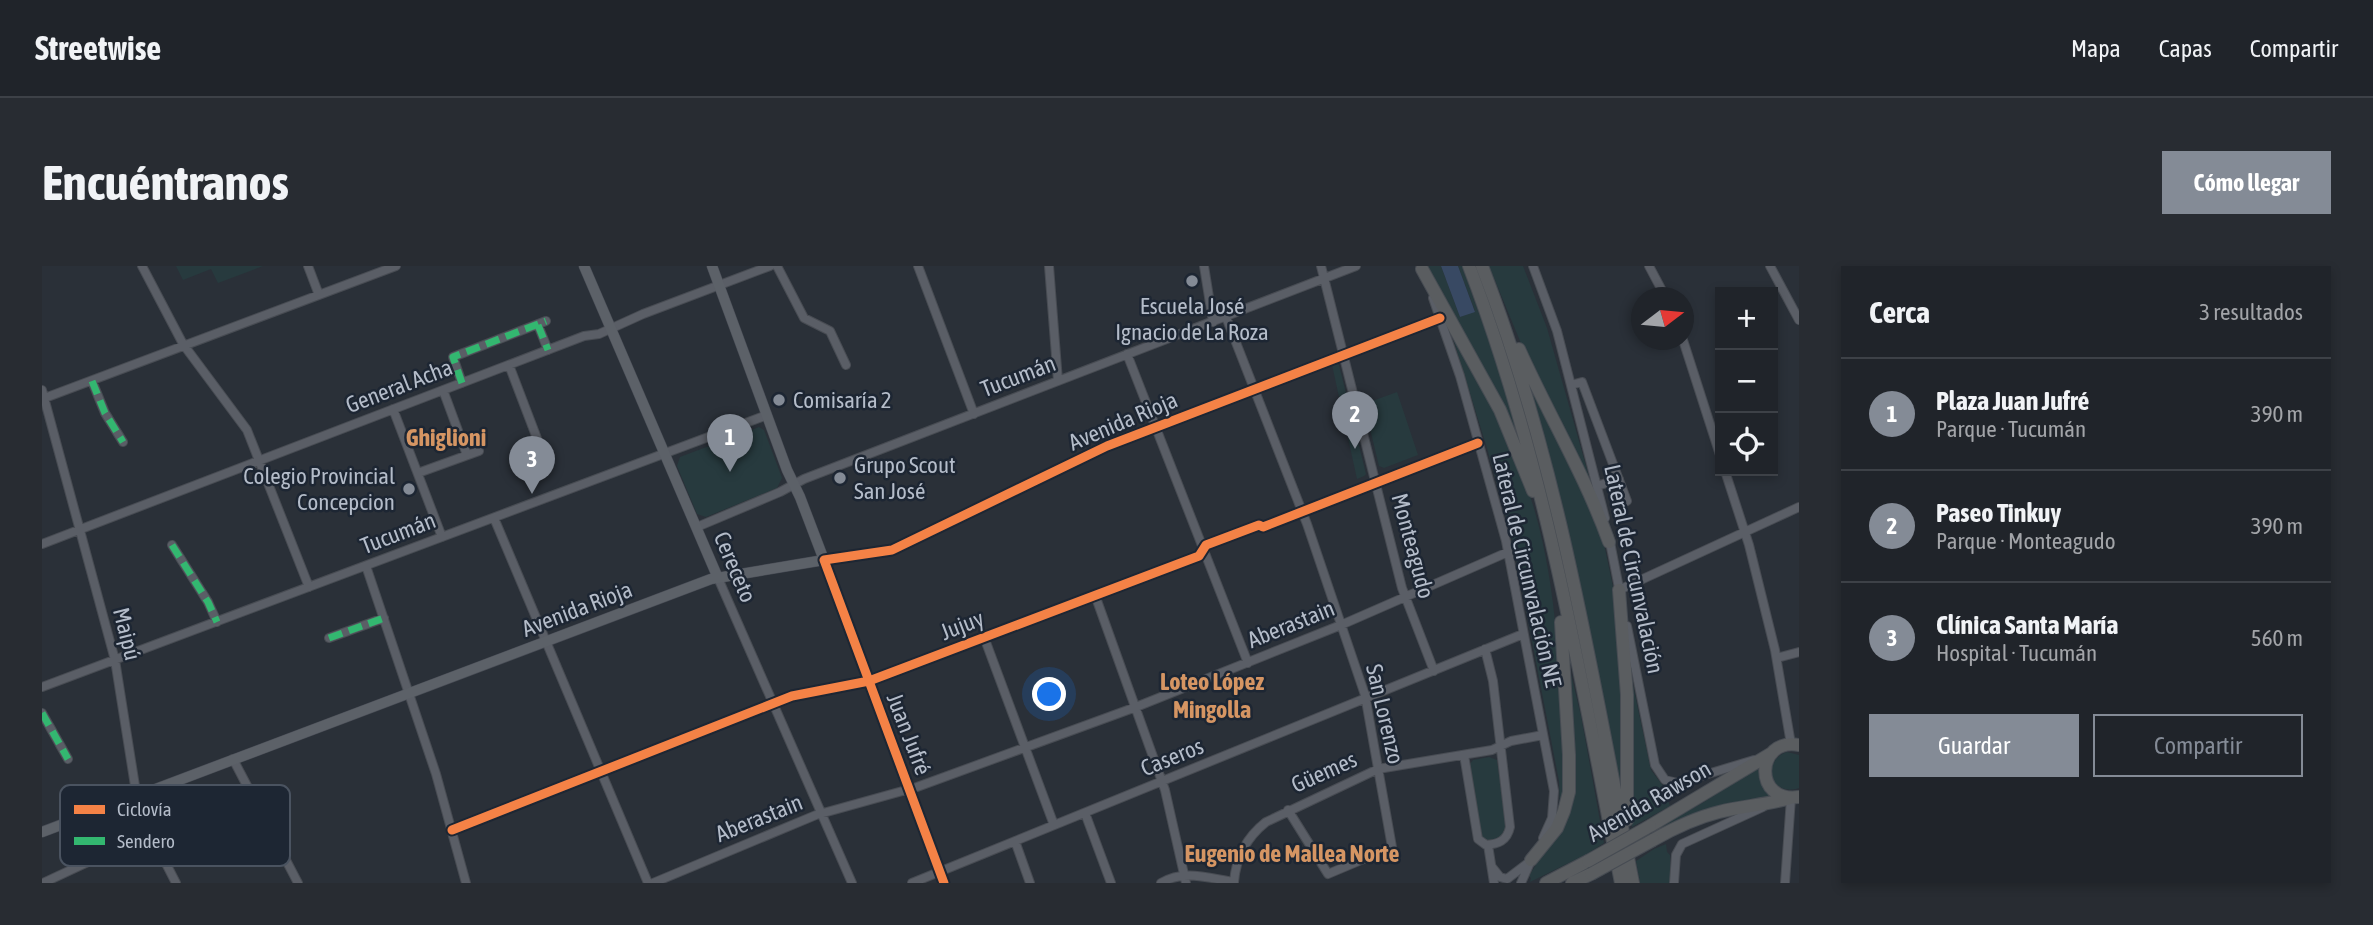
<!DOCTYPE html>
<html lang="es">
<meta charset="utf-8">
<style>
body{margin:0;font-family:"Asap Condensed",sans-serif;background:#282c32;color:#f1f3f6}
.controls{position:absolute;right:21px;top:21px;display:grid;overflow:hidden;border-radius:0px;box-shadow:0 4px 10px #0003}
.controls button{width:63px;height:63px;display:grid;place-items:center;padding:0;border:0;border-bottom:2px solid #3d4147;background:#20242a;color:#f1f3f6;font:35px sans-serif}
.compass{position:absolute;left:1589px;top:21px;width:63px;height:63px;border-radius:50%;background:#20242a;box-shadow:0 4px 10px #0003;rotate:74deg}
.you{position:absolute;left:1008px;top:429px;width:24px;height:24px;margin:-18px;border:5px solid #fff;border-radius:50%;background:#1a73e8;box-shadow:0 0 0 10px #1a73e833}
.badge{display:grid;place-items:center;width:46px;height:46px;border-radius:50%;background:#848b96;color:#fff;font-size:23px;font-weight:700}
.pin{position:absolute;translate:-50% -58px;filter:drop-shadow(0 2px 4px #0008)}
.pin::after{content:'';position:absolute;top:37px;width:24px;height:21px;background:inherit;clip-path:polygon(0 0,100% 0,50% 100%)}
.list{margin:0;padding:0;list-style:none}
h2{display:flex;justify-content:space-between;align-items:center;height:91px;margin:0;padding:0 28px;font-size:30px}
h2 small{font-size:23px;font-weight:400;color:#a2a4a8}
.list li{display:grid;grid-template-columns:46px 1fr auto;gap:21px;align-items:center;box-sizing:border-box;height:112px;padding:0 28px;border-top:2px solid #3d4147}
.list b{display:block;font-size:26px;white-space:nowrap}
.list p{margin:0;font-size:23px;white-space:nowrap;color:#a2a4a8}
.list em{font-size:23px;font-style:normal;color:#a2a4a8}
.actions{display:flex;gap:14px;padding:21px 28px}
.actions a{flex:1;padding:16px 0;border:2px solid #848b96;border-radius:0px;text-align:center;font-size:24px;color:#848b96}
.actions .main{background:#848b96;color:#fff}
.icon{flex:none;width:38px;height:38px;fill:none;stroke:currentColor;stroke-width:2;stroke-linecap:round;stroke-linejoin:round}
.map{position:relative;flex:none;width:1757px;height:617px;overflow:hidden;border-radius:0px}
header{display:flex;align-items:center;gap:42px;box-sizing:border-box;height:98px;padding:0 35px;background:#20242a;border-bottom:2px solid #3d4147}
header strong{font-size:33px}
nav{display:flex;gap:38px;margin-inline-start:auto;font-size:24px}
.intro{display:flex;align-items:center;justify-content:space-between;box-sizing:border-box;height:168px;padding:0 42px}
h1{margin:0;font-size:49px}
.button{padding:18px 32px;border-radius:0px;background:#848b96;color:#fff;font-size:24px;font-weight:700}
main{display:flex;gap:42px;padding:0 42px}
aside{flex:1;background:#20242a;border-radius:0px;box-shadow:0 4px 10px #0003}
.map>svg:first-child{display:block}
</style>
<header>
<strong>Streetwise</strong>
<nav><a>Mapa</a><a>Capas</a><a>Compartir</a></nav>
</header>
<div class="intro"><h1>Encuéntranos</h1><a class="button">Cómo llegar</a></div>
<main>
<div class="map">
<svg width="1757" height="617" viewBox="0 0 1757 617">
<rect width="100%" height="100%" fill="#2a3038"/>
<!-- green -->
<path fill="#273a3e" d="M134,0H221L176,17L169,3L141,14Z
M1384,0H1399L1418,51L1433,45L1416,0H1420L1456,100L1485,201Z
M1447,0H1481L1505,62L1550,221L1485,92Z
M1408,63C1433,109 1458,154 1478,202C1519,304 1517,416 1523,524L1518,538L1517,515L1471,276L1445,182Z
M1294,97L1297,99L1324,208L1322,210L1315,213L1290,99Z
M1482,105L1542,217L1562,278L1574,335L1582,418L1580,525C1544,386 1526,242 1482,105Z
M1355,126L1376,189L1342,202L1337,200L1322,138Z
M717,161L722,164L740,212L735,222L664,251L655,248L635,200L638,191Z
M1585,391L1609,504L1621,520L1628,540L1590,561Z
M1526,396L1539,450L1562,577L1545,588L1488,616L1489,612L1487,610L1523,551Z
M1745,486L1757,489V522C1729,532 1718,495 1745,486Z
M1447,491L1455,494L1464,560L1459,570L1447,575L1439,571L1428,498L1431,494Z
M1716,501L1719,519L1728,531C1684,539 1649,545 1609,567V565L1662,536Z
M1624,578L1625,586L1628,589L1629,617H1598L1594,595L1612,583Z"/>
<!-- water -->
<path fill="#384963" d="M1399,0H1416L1433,46L1418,51Z"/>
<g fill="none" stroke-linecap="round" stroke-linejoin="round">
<!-- minor casing -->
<g stroke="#484c53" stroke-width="10">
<path id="minor" d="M100,0L141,78L205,164L267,321
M266,0L277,29
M735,0L762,52L788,65L804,99
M876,0L932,148
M1007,0L1016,115
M1162,0L1171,56
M1279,0L1360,322L1392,405
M1491,0L1515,65L1563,252
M1607,0L1624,32
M1728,0L1757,54
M1391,32L1418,110L1464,275L1512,525L1510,552L1501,572
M1184,51L1265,258L1323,429L1350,581L1286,608L1246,544
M496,59L506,84
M1641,74L1678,189
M1085,88L1206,397
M467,99L496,175
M50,115L63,147L81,176
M420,117L411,91L504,55
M1529,119L1540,116L1585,235
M0,124L73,394L97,545L134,617
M401,124L425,189
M0,133L354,0
M351,143L400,271
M1683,205L1707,279L1733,384L1749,478
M376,207L437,185
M1555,220L1577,213
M452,252L606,617
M655,261L738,226L762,213L1314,0
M1567,271L1578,327
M0,278L542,70L557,68L601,48L728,0
M130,279L166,336L175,356
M324,300L394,508L424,617
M676,312L810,617
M1577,324L1757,241
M1053,329L1123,524L1144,617
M1585,360L1613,499L1623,514L1636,517L1712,494
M942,371L1012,559
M287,372L342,352
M1735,392L1757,386
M0,421L725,149
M0,447L26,493
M1422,489L1436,573L1444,579C1456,578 1465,575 1468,561L1451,415L1443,383
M191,493L256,617
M1043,547L1069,617
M410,564L750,430L827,415L1157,290L1164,279L1217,259L1221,261L1436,177
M973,575L988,617
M1446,579L1452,617
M1450,601L1458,611L1465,613L1486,597
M1,617L108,567
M611,617L774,549L875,521L1094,441L1299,359L1466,286
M870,617L1481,368
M902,617L782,294L850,284L1065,180L1398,52
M1119,617C1142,603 1166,612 1192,616C1194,591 1205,571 1224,556L1336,503L1450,484L1469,475L1501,469
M1479,617L1491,590
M1632,617L1634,589L1640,578L1721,541
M1743,617L1749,532"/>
</g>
<!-- major casing -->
<g stroke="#484c55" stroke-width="11">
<path id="major" d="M542,0L676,312
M0,566L669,313L782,294L758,231L745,204L670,0"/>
</g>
<!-- highway casing -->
<g stroke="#474c53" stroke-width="14">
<path id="highway" d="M1427,0C1503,198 1538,409 1579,617
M1440,0C1517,198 1550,410 1591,617
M1380,3L1458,144L1491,225
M1477,83C1506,148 1543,209 1567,276
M1577,324L1585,429V554
M1757,479C1713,471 1711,538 1757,531
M1608,560L1730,487
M1611,574C1632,562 1653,552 1677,546C1700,540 1724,539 1748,532
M1489,594L1515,562L1522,545L1527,526V489L1519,356
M1504,617L1546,595
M1530,617L1549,608"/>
</g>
<!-- minor -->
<use href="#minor" stroke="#5a5e66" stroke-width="8"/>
<!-- major -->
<use href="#major" stroke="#5c6168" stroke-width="10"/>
<!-- highway -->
<use href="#highway" stroke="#5a5d60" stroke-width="12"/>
<!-- highway-bridge casing -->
<g stroke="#474c53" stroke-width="14" stroke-linecap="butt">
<path id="highway-bridge" d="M1546,595L1608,560
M1549,608L1611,574"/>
</g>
<!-- highway-bridge -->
<use href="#highway-bridge" stroke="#5a5d60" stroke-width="12"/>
<!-- quiet -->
<path stroke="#33b770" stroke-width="7" stroke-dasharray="14 7" stroke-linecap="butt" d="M496,59L506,84
M50,115L63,147L81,176
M420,117L411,91L504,55
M130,279L166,336L175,356
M287,372L342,352
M0,447L26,493"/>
<!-- cycleway casing -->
<g stroke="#1d2633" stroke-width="13">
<path id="cycleway" d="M410,564L750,430L827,415L1157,290L1164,279L1217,259L1221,261L1436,177
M902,617L782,294L850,284L1065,180L1398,52"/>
</g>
<!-- cycleway -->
<use href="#cycleway" stroke="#f48246" stroke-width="9"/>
</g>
<!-- markers -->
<g fill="#848b96" stroke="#1d2633" stroke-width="2.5">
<circle cx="1150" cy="15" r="7"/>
<circle cx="737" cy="134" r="7"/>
<circle cx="798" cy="212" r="7"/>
<circle cx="367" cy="223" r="7"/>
</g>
<g text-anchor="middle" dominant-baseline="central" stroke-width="5" stroke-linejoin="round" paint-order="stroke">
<!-- poi labels -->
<g font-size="23" fill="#b4bcc9" stroke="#1d2633" text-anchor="start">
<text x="1150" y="40" text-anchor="middle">Escuela José<tspan x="1150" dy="26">Ignacio de La Roza</tspan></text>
<text x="751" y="134">Comisaría 2</text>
<text x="812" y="199">Grupo Scout<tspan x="812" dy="26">San José</tspan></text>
<text x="353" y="210" text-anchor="end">Colegio Provincial<tspan x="353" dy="26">Concepcion</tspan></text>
</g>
<!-- street labels -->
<g font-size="23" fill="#b4bcc9" stroke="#1d2633">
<text transform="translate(976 110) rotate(-21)">Tucumán</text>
<text transform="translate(357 120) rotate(-21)">General Acha</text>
<text transform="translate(1081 155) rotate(-23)">Avenida Rioja</text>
<text transform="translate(356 267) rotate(-21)">Tucumán</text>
<text transform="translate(1371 280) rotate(75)">Monteagudo</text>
<text transform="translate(693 301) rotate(67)">Cereceto</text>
<text transform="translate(1592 303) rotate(78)">Lateral de Circunvalación</text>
<text transform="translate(1485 304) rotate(77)">Lateral de Circunvalación NE</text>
<text transform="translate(535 343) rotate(-21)">Avenida Rioja</text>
<text transform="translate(1249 358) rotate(-22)">Aberastain</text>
<text transform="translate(920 359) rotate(-21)">Jujuy</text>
<text transform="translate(85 368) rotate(76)">Maipú</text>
<text transform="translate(1343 448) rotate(77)">San Lorenzo</text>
<text transform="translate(867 468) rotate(69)">Juan Jufré</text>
<text transform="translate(1130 491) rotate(-22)">Caseros</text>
<text transform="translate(1282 506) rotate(-24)">Güemes</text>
<text transform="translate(1607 535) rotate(-30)">Avenida Rawson</text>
<text transform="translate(717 552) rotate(-22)">Aberastain</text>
</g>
<!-- neighbourhood labels -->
<g font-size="24" font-weight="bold" fill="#d59563" stroke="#1d2633">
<text x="404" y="171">Ghiglioni</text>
<text x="1170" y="415">Loteo López<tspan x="1170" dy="28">Mingolla</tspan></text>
<text x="1250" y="587">Eugenio de Mallea Norte</text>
</g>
</g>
<!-- legend -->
<rect x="18" y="519" width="230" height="81" rx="10" fill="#1d2633" stroke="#4a5360" stroke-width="2"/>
<rect x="32" y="539" width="31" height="9" fill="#f48246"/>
<rect x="32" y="571" width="31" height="8" fill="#33b770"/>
<g font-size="19" fill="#b4bcc9">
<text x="75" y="550">Ciclovía</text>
<text x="75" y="582">Sendero</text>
</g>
</svg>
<div class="controls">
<button>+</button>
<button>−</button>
<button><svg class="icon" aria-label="locate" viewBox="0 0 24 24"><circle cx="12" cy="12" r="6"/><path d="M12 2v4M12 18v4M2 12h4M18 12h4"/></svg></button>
</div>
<svg class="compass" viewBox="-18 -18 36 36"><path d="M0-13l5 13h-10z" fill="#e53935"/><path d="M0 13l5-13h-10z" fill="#a2a4a8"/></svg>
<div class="you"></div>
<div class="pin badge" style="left:688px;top:206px">1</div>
<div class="pin badge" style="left:1313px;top:183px">2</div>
<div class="pin badge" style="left:490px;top:228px">3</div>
</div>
<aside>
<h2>Cerca<small>3 resultados</small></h2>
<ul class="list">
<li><span class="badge">1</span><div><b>Plaza Juan Jufré</b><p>Parque · Tucumán</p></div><em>390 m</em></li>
<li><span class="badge">2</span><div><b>Paseo Tinkuy</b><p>Parque · Monteagudo</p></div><em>390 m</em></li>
<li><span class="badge">3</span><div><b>Clínica Santa María</b><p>Hospital · Tucumán</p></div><em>560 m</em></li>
</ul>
<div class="actions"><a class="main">Guardar</a><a>Compartir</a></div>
</aside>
</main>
